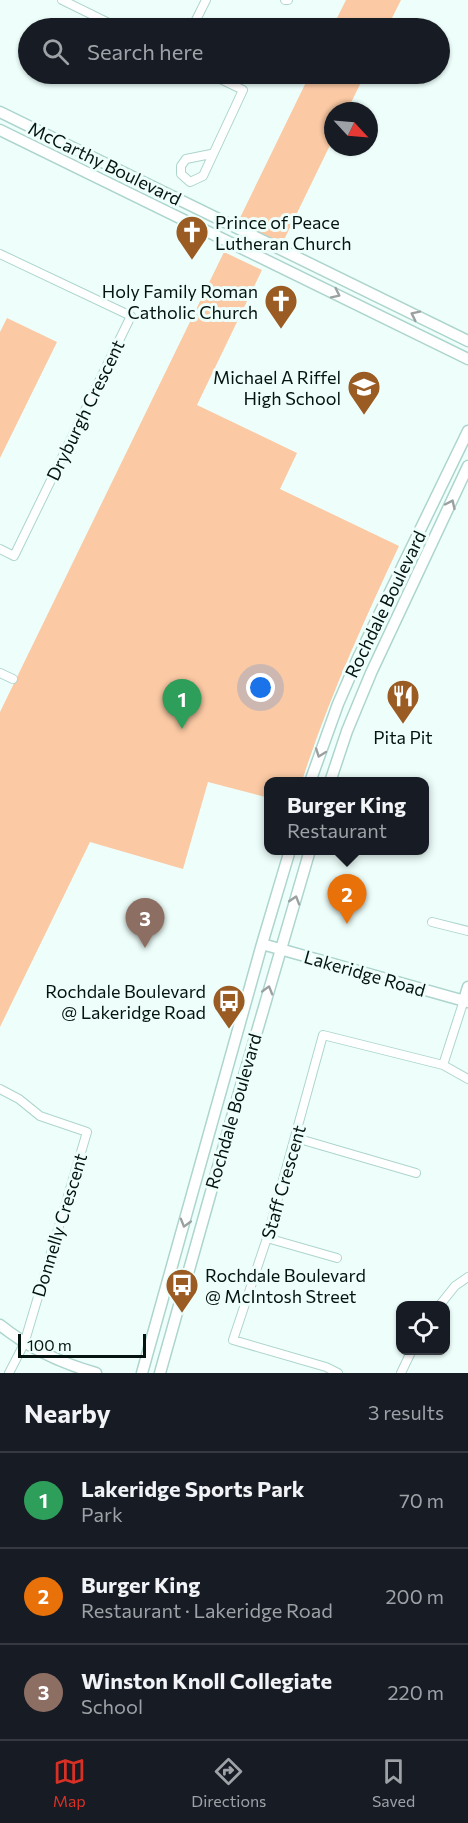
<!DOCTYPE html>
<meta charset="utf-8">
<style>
body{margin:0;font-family:Commissioner,sans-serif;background:#20242c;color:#f1f3f6}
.controls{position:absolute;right:18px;bottom:18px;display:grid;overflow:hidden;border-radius:12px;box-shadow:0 2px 4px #0004}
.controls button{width:54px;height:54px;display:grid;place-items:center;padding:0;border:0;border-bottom:2px solid #363941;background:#171b24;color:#f1f3f6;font:30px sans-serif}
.compass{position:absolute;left:324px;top:102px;width:54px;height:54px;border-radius:50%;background:#171b24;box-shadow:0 2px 4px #0004;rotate:116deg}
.scale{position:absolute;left:18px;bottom:15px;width:128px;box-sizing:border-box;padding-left:6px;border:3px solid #051411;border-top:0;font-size:16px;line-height:21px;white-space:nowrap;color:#051411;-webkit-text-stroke:4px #eefffb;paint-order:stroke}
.you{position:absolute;left:261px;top:688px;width:21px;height:21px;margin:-15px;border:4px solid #fff;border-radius:50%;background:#1a73e8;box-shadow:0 0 0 9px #1a73e833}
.badge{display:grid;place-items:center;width:39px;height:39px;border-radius:50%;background:#d93025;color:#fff;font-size:20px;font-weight:700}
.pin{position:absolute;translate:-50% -50px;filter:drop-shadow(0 2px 3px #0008)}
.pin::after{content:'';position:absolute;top:32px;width:21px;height:18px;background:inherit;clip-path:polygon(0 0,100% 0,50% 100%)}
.popup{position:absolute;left:264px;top:777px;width:165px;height:78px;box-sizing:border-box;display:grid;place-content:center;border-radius:12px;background:#171b24;filter:drop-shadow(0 2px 4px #0005);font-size:20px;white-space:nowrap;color:#9ea1a6}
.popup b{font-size:22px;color:#f1f3f6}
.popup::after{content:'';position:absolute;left:50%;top:100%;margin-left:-12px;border:12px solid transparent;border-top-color:#171b24}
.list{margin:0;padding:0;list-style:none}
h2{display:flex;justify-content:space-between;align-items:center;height:78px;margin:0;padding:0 24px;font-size:26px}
h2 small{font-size:20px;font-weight:400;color:#9ea1a6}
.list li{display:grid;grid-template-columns:39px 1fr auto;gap:18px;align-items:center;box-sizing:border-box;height:96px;padding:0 24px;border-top:2px solid #363941}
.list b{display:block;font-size:22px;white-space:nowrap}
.list p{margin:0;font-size:20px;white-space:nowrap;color:#9ea1a6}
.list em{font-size:20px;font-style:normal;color:#9ea1a6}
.icon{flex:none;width:33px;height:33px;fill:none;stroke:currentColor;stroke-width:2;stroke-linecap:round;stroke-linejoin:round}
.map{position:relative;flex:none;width:468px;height:1373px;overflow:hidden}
.search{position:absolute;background:#171b24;box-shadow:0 2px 4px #0004;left:18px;right:18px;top:18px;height:66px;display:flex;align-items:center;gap:15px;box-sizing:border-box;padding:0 21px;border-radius:33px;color:#9ea1a6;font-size:22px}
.sheet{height:366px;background:#171b24}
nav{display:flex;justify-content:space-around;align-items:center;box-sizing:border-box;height:84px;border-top:2px solid #363941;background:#171b24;font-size:16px;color:#9ea1a6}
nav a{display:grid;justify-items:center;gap:3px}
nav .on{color:#d93025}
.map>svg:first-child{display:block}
</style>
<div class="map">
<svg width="468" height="1373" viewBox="0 0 468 1373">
<rect width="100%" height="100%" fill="#eefffb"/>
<!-- green -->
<path fill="#fbc9a4" d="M346,0H401L387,28H332Z
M310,74H365L347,111H333V139L282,244L237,224Z
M224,252L262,270L197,405L297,453L280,489L399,546C363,623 328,700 302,781L269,782V798L208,782L183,869L90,842L0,1027V712Z
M7,318L57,342L0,458V332Z"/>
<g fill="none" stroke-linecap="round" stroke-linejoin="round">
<!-- street casing -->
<g stroke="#add5cd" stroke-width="10">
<path id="street" d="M62,0L119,28
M285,0H288
M192,28L206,0
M210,74L243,90L203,176L190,182L181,174V166L186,159L211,154
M0,254L131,316L14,556L0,549
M0,673L13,679
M432,922L468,931
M443,1065L464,1000
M0,1089L19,1099L40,1116L87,1132L24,1344L9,1373
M296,1138L416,1173
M267,1238L337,1258
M439,1306L455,1286L468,1277
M338,1373L326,1367L233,1340L267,1238L323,1035L443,1065L468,1079
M401,1373L412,1350"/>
</g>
<!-- secondary casing -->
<g stroke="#add5cd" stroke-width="13">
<path id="secondary" d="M0,112L468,341
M0,130L468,359
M310,782L338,704L358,658L468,431
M330,782L347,731L371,673L468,466
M262,944L468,1002
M464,1000L468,987
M0,1325C30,1349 60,1363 96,1373
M142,1373L262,944L290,850
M160,1373L236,1103L310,850"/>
</g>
<!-- street -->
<use href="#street" stroke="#fff" stroke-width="8"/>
<!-- secondary -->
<use href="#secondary" stroke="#fff" stroke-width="10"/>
</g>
<!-- one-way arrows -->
<defs><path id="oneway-chevron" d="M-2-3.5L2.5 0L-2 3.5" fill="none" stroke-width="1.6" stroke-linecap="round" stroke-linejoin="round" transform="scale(1.5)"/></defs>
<g stroke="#9ba1a0">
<use href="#oneway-chevron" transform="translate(336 294) rotate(26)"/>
<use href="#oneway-chevron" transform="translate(415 315) rotate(-154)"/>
<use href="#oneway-chevron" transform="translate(451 504) rotate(-65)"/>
<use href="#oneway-chevron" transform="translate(320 753) rotate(110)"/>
<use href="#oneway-chevron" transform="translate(295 900) rotate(-73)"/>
<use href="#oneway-chevron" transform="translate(268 990) rotate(-74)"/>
<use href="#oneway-chevron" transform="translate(185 1223) rotate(106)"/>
</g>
<!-- icons -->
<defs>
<g id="church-pin" transform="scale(1.725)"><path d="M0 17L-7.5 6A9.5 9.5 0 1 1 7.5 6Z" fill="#9b5c24" stroke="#eefffb"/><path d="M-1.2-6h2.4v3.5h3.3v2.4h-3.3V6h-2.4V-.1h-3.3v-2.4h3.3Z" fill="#fff"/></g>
<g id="school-pin" transform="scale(1.725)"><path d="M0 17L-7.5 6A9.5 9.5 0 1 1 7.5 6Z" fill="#9b5c24" stroke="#eefffb"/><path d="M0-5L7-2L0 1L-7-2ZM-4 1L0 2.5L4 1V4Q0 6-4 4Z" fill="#fff"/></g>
<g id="restaurant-pin" transform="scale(1.725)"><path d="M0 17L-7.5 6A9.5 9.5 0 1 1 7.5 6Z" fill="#9b5c24" stroke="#eefffb"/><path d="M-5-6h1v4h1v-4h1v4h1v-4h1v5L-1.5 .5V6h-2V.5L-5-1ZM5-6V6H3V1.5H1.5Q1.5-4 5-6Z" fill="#fff"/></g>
<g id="bus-pin" transform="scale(1.725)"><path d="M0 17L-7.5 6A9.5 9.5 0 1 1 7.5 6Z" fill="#9b5c24" stroke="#eefffb"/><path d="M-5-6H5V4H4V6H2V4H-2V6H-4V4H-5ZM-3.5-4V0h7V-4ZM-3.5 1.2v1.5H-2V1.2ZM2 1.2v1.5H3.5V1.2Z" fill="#fff"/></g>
</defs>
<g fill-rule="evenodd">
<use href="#church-pin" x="192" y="232"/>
<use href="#church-pin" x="281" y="301"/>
<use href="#school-pin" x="364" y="387"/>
<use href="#restaurant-pin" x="403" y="696"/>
<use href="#bus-pin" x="229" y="1001"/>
<use href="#bus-pin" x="182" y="1285"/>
</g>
<g text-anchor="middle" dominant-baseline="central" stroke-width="6" stroke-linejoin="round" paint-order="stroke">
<!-- street labels -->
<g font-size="18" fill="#051411" stroke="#eefffb">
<text transform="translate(105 163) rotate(26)">McCarthy Boulevard</text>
<text transform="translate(85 410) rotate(-64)">Dryburgh Crescent</text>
<text transform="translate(385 604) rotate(-64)">Rochdale Boulevard</text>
<text transform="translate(365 973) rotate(16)">Lakeridge Road</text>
<text transform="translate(233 1111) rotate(-74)">Rochdale Boulevard</text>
<text transform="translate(283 1182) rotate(-74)">Staff Crescent</text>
<text transform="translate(59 1225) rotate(-73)">Donnelly Crescent</text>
</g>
<!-- poi labels -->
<g font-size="18" fill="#051411" stroke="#eefffb" text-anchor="end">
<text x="215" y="222" text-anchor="start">Prince of Peace<tspan x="215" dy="21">Lutheran Church</tspan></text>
<text x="258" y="291">Holy Family Roman<tspan x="258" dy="21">Catholic Church</tspan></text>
<text x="341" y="377">Michael A Riffel<tspan x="341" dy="21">High School</tspan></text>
<text x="403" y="737" text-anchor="middle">Pita Pit</text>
<text x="206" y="991">Rochdale Boulevard<tspan x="206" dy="21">@ Lakeridge Road</tspan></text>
<text x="205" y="1275" text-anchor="start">Rochdale Boulevard<tspan x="205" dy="21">@ McIntosh Street</tspan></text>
</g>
</g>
</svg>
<div class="controls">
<button><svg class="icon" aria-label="locate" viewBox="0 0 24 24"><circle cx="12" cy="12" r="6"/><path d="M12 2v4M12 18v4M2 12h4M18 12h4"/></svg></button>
</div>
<svg class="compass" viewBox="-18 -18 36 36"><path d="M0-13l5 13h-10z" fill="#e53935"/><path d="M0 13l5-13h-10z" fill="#9ea1a6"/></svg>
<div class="scale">100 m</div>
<div class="you"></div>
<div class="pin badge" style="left:182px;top:729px;background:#2e9e5b">1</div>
<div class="pin badge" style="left:347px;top:924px;background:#e8710a">2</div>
<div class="popup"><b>Burger King</b>Restaurant</div>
<div class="pin badge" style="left:145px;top:948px;background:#8d6e63">3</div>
<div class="search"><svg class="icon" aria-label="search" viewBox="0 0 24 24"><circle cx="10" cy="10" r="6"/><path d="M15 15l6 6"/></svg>Search here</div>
</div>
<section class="sheet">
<h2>Nearby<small>3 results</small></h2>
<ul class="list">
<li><span class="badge" style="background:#2e9e5b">1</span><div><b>Lakeridge Sports Park</b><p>Park</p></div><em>70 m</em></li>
<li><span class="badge" style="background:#e8710a">2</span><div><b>Burger King</b><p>Restaurant · Lakeridge Road</p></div><em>200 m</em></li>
<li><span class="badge" style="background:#8d6e63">3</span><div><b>Winston Knoll Collegiate</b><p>School</p></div><em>220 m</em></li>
</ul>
</section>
<nav>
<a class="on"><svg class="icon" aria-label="map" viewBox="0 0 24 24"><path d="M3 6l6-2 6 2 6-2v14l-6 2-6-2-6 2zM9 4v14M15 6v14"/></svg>Map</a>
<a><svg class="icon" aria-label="directions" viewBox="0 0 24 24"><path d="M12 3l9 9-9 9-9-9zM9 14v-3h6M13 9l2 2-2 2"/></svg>Directions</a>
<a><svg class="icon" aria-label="saved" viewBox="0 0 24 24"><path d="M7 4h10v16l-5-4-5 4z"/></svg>Saved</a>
</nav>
